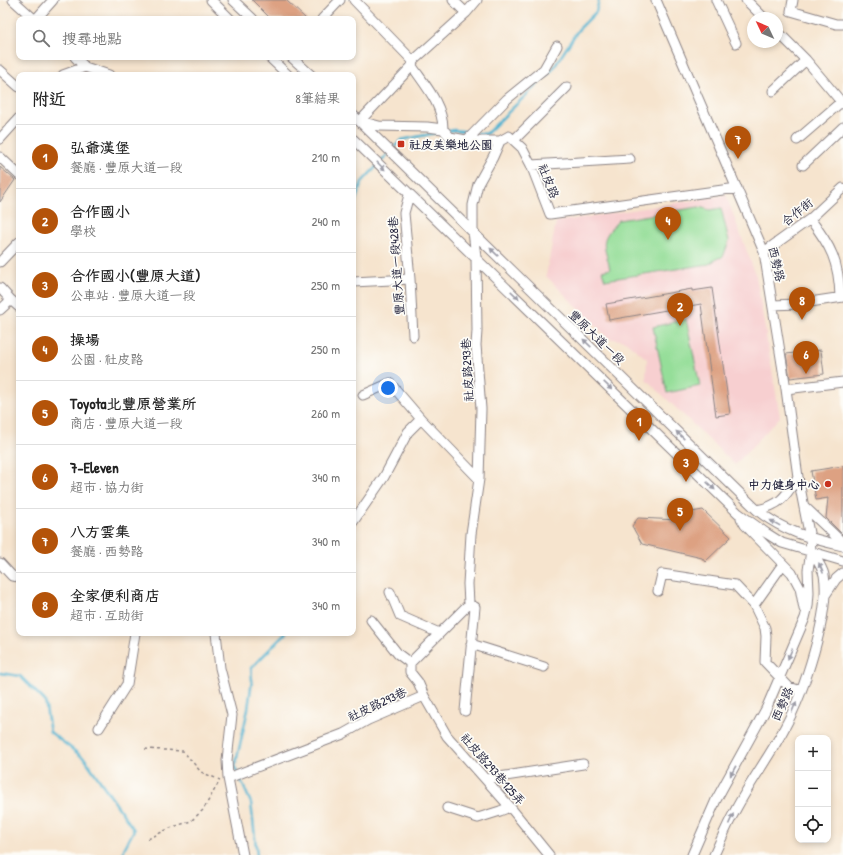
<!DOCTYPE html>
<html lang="zh-TW">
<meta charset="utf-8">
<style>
body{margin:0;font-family:"Patrick Hand","LXGW WenKai TC",sans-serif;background:#f6f6f6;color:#222}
.controls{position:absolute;right:12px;bottom:12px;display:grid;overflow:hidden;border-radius:8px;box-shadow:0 2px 6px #0003}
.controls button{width:36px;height:36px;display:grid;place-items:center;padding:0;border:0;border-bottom:1px solid #e0e0e0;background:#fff;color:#222;font:20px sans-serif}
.compass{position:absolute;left:747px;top:12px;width:36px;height:36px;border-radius:50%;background:#fff;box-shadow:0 2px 6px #0003;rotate:314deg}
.you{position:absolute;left:388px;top:388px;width:14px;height:14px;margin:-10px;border:3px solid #fff;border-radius:50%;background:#1a73e8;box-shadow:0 0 0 6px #1a73e833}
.badge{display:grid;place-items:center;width:26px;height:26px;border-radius:50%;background:#b45309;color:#fff;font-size:13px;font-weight:700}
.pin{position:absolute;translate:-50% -33px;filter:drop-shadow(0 1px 2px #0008)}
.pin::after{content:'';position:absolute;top:21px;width:14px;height:12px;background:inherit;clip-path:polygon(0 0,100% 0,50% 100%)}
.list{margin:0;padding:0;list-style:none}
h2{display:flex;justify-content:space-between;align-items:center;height:52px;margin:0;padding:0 16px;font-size:17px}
h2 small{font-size:13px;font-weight:400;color:#767676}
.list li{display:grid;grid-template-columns:26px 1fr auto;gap:12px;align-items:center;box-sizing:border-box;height:64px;padding:0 16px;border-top:1px solid #e0e0e0}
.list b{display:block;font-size:15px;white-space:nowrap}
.list p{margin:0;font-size:13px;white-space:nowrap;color:#767676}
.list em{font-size:13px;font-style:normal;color:#767676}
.icon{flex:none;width:22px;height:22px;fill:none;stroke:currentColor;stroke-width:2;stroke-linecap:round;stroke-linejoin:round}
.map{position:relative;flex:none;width:843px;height:855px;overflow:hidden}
.search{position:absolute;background:#fff;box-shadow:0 2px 6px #0003;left:16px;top:16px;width:340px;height:44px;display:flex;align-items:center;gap:10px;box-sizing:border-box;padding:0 14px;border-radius:8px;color:#767676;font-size:15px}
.panel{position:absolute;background:#fff;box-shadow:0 2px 6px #0003;left:16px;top:72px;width:340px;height:564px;border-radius:8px}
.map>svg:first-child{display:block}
</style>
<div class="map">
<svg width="843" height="855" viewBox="0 0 843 855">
<rect width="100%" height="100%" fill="#fdfcf7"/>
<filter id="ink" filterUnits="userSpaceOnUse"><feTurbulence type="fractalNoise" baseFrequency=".025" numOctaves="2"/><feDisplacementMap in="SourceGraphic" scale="8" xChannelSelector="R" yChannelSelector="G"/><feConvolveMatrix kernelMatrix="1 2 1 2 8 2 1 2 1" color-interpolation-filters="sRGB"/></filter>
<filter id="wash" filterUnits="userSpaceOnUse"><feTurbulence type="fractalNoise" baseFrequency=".012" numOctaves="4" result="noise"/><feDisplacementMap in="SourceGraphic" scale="16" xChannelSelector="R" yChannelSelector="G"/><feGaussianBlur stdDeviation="0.9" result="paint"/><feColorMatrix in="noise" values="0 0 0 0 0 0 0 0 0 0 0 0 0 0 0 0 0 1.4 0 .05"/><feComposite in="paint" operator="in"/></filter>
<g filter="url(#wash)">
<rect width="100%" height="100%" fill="#f6e4ce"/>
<!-- built -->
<path fill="#f7cfd0" d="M726,195L756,276L780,417L735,465L646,379L647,359L625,341L608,338L546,276L556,222Z"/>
<!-- green -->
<path fill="#95de99" stroke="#5c806a" d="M699,207L710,210L721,208L729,241L723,257L718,258L709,264L605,280L602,271L610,269C604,243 598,242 619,220Z
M686,319L700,386L667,393L653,327Z"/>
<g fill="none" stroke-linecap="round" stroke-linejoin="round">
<!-- stream -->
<path stroke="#53b4d1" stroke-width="2.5" d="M448,131L454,130L471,132
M478,133L486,134L553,69L578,30L596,12L599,0
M353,204L355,202L362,182L401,140L441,132
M0,673L20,676L45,701L50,732L85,759L134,830L124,849L123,855
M257,855L251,803L235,767L248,709L252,680L251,668L286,633"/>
</g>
<g id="blocks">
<!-- building -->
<path fill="#dda182" d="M252,0H286L306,19H271Z
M0,167L15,180L0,202Z
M712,288L730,414L716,416L701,304L609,320L606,304L692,289V291Z
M821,350L824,374L790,378L786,354Z
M843,466V535L826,518L828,498L816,500L811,471Z
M703,510L731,537L705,562L702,558L642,544L632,526L638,518L678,520L680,514Z"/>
</g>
</g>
<g filter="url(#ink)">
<use href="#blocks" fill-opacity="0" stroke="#8c8384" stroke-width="1"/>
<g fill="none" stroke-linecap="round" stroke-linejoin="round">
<!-- minor casing -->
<g stroke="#8c8384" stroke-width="11">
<path id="minor" d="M13,0L34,19
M211,0L230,19
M233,0L253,19
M354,0L413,61
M453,0L466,13
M656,0L764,252L786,389L798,477L810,538L811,551L808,570L809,593L808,606L805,618L766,709L716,800L692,855
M716,0L736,43
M746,0L764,18
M793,0L791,11L836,24H843
M36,19L53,0
M322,19L340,0
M777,31L806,60L843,104
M75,57L85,67
M269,57L288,75
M291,57L311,75
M412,66C425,85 443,105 443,129
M0,70L19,87
M63,75L85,67L109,75
M773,91L806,60
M353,115L757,510C782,531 812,539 843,546
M360,121L379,126L427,127L443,129L450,137L471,141H500L509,136L522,148L531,165L550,214L737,188
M360,121L412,66L413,61L466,13L477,0
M0,139L19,118
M353,139L738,513L766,533L782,543L843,561
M467,140L507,99L544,69L557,46
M514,140L567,87
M797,140L841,102
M500,141L493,157L478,184L473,205V231L476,257L477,331L476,345L481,409L479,479L471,534L468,584L469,604L410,663V672L418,682L424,696L447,736L510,807L549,855
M0,157L19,175
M531,165L630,159
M803,165L843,127
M409,195L404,213L410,279L413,336
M810,219C831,246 839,262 840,297
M764,252L810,219L843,188
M0,262L19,242
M353,282L410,279
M0,288L11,300L0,310
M11,300L19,307
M773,305L797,304L843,297
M786,389L843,382
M421,419L479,479
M805,507L843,543
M757,510C781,505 785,497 798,477
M741,518L745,525L792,573L800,588L804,609
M353,522L384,477L408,432L421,419L390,383L363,395
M0,563L12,576L19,577
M783,564L754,605L765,628L766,636L765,662L789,687L801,691
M658,591L662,574L735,585L754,605
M390,592L400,616L439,633
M826,594L836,579L843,573
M371,620L398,654L410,663
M216,633L220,668L232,715L227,760L228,778L243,855
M471,644L544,667
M465,711L475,607L469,604
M99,728L127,684L135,633
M228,778L343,734L368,720L424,696
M486,779L583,764
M447,808L478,818L500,811L510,807
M714,855C721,840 727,825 735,811C750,782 770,756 785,727C803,694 831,612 824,575C822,566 816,559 811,551"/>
</g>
<!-- path -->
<path stroke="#8c8384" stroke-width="1.5" stroke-dasharray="3 3" stroke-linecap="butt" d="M145,749L183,751L201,772L220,780
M148,839L170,828L191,821L203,810L219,782"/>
<!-- minor -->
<use href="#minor" stroke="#fff" stroke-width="9"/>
</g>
<!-- one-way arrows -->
<defs><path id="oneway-solid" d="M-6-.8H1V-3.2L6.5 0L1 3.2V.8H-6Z"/></defs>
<g fill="#9c9ca7">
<use href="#oneway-solid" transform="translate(381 166) rotate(45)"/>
<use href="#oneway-solid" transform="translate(494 252) rotate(-136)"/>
<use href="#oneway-solid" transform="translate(515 295) rotate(44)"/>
<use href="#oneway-solid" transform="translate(587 343) rotate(-136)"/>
<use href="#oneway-solid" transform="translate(608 386) rotate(44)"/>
<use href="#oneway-solid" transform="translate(680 435) rotate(-136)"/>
<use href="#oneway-solid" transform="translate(711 486) rotate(44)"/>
<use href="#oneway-solid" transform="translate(775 523) rotate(-151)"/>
<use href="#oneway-solid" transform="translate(821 568) rotate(-113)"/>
<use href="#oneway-solid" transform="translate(790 654) rotate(113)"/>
<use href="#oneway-solid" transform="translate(794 707) rotate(-67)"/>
<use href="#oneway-solid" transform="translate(733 771) rotate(119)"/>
<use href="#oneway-solid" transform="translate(731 819) rotate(-66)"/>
</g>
</g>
<!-- markers -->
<g fill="#c8321e" stroke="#fdfcf7" stroke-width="1.5">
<rect x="397" y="140" width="8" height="8" rx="2"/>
<circle cx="828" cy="484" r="4"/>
</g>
<g text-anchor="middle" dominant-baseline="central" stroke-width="3.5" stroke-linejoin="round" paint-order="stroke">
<!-- poi labels -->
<g font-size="12" font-weight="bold" fill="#22223b" stroke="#fdfcf7" text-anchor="start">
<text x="409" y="144">社皮美樂地公園</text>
<text x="820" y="484" text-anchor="end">中力健身中心</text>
</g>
<!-- street labels -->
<g font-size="12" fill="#22223b" stroke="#fdfcf7">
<text transform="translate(549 181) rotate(68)">社皮路</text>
<text transform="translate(797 212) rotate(-39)">合作街</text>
<text transform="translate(777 264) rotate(77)">西勢路</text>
<text transform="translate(396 266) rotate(-94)">豐原大道一段428巷</text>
<text transform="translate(597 337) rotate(44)">豐原大道一段</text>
<text transform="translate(467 370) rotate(-93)">社皮路293巷</text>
<text transform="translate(377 704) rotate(-25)">社皮路293巷</text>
<text transform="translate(782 704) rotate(-66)">西勢路</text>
<text transform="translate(493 769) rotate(49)">社皮路293巷125弄</text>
</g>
</g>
</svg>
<div class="controls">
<button>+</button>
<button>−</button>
<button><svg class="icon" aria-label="locate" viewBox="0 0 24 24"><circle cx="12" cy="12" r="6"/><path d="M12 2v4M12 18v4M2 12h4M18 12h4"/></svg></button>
</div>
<svg class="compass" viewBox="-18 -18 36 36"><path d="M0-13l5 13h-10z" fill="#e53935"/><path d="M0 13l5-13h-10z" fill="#767676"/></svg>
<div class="you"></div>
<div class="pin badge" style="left:639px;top:441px">1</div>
<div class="pin badge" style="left:680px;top:326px">2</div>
<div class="pin badge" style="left:686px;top:482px">3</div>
<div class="pin badge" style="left:668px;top:240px">4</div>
<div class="pin badge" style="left:680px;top:531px">5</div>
<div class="pin badge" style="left:806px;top:374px">6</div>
<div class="pin badge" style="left:738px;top:159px">7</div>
<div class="pin badge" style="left:802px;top:320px">8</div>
<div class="search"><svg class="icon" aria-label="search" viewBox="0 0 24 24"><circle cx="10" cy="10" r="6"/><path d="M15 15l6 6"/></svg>搜尋地點</div>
<section class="panel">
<h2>附近<small>8筆結果</small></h2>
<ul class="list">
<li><span class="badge">1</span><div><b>弘爺漢堡</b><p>餐廳 · 豐原大道一段</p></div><em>210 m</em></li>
<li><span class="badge">2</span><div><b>合作國小</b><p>學校</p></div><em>240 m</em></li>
<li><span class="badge">3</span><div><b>合作國小(豐原大道)</b><p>公車站 · 豐原大道一段</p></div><em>250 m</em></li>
<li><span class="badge">4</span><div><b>操場</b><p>公園 · 社皮路</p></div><em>250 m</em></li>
<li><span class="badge">5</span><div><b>Toyota北豐原營業所</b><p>商店 · 豐原大道一段</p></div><em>260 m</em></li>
<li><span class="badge">6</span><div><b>7-Eleven</b><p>超市 · 協力街</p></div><em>340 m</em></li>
<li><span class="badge">7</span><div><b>八方雲集</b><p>餐廳 · 西勢路</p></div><em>340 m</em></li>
<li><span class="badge">8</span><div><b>全家便利商店</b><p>超市 · 互助街</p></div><em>340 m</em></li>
</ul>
</section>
</div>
